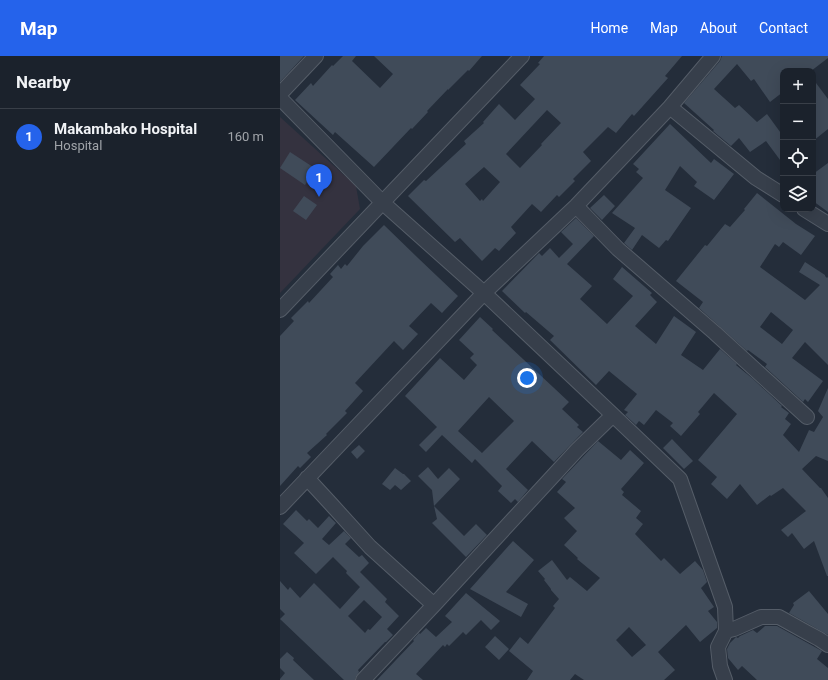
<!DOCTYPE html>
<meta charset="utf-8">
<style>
body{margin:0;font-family:Roboto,sans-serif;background:#242a34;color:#f1f3f6}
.controls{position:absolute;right:12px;top:12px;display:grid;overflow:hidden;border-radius:8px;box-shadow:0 4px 16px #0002}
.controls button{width:36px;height:36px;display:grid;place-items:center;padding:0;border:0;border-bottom:1px solid #393f48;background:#1b222c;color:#f1f3f6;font:20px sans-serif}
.you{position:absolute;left:247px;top:322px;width:14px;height:14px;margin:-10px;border:3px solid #fff;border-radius:50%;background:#1a73e8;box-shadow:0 0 0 6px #1a73e833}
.badge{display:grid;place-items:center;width:26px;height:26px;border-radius:50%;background:#2563eb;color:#fff;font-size:13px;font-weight:700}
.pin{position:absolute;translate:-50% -33px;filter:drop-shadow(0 1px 2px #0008)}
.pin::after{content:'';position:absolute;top:21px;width:14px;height:12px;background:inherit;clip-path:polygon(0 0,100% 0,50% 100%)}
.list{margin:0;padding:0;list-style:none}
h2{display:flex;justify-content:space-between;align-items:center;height:52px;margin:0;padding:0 16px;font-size:17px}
h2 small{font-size:13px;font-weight:400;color:#a0a4a9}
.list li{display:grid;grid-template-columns:26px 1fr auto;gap:12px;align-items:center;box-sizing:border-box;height:56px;padding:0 16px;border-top:1px solid #393f48}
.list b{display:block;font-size:15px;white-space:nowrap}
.list p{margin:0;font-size:13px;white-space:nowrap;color:#a0a4a9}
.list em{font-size:13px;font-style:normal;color:#a0a4a9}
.icon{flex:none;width:22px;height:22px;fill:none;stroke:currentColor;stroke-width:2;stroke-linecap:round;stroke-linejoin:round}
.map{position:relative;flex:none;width:548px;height:624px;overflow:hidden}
header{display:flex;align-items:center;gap:24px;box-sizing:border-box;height:56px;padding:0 20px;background:#2563eb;color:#fff}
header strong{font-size:19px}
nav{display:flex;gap:22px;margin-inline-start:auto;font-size:14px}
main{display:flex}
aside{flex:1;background:#1b222c}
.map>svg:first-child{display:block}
</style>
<header>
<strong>Map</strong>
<nav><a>Home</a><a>Map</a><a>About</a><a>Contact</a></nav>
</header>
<main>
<aside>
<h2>Nearby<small></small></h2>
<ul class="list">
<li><span class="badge">1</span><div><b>Makambako Hospital</b><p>Hospital</p></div><em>160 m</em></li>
</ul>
</aside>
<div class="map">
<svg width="548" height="624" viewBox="0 0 548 624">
<rect width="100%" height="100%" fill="#242d3a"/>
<!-- medical -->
<path fill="#34323f" d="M0,61L76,130L80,153L0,237Z"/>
<!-- building -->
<path fill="#404b59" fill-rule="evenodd" d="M0,0H24L0,26Z
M63,0H76L72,5L100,32L113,18L94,0H202L189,15L188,14L168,34V33L147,55L148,56L132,73L131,72L94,111L55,76L53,79L15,44L31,27L33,30L52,9L53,10Z
M264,0H402L385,20L388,22L354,60L352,58L336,77L328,71L303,96L311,105L293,123L295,125L279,141L277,139L261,156L252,148L231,171L236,177L219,195L215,192L202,205L180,182L175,186L128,140L144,124L146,125L186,88L184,85L204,67L203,66L219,48L235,64L255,43L240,29L260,8L258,7ZM267,54L281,67L261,88L262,89L240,112L226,98ZM204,111L220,126L203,145L202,143L200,145L185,128Z
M442,0H548V2L531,15H503V36L490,46L474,23L471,25L457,8L434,33L455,52L459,49L477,66L487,58L503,80V108L486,85L470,96L459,82L451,90L433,75L434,74L404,47L440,5Z
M533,23L548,43V73L533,85Z
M390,68L431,107L434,103L454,118L434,144L414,130L417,126L400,110L385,134L411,152L388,185L386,184L379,192L362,179L352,194L344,187L355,172L332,157L363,122L356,116L359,113L353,108Z
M10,96L36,113L25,129L0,112Z
M548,107V156L533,145V118Z
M477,137L516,168L535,180L521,199L503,186L499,191L495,188L480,211L525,244L540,229L519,216L525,206L545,219V220L547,222L548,221V309L525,286L512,302L543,325L528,346L525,343L523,346L521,344L485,311L487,308L468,294L467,295L419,252L423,246L396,225L425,189L427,190L445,168L450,171L465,154L464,153ZM491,256L513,274L502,288L480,271Z
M324,139L335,150L322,164L310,152Z
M24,140L37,149L26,164L13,155Z
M296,162L314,180L287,208L312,230L300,243L327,268L353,240L333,223L342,211L372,237L370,239L377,246L355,270L376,288L394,260L416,276L401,299L423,314L440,293L457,308L456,309L472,322L502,350L501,351L509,357L505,363L511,368L503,379L519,396L529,374L534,376L543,361L538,355L548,332V405L536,400L522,413L540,432H541L548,442V520H547L534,485L524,493L512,477L508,481L501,474L526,455L503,432L491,440L490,439L477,449L460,428L447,443L431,428L437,421L418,404L457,358L434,337L418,356L420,358L401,380L390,370L393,367L376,354L364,369L359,365L356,369L345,359L348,356L344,354L357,338L329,315L316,329L270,284L274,280L246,256L245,257L222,235L259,197L262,200L270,192L279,202L293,188L281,176Z
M104,169L138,202L178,240L162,257L151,247L129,270L138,278L123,294L114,285L75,327L83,335L65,355L67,357L46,378L47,379L27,397L31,401L20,412L18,410L0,430V280L14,265L11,262L28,245L29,247L53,221L50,218L58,209L61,213L65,208L67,210L83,190Z
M200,261L213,273L212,274L289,346L282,353L299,369L297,371L303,376L274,406L252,385L226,413L248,434L238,446L235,443L231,447L218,435L222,430L195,403L192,407L162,379L146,396L139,389L157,371L125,340L160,302L184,324L197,309L190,302L194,298L179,284ZM209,341L234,365L202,397L178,375Z
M392,383L413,405L404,413L383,392Z
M318,385L341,404L350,394L364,407L341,433L344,436L342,439L361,455L356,462L363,468L355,478L381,505L384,502L400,518L415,505L423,514L427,526L421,532L434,551L428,555L437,566V572L420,586L406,569L378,596L395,614L384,624H304L295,618L290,624H247L253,615L229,595L240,581L248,588L275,552L273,550L279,543L271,534V533L264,524L265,523L258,515L272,504L287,524L290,521L307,535L320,522L297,503L298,502L284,489L297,475L284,462L295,452L277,436L286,426L282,423ZM349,571L366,589L352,601L336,584Z
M79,389L85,395L77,403L71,396Z
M148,411L158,423L169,412L180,423L154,450L152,434L138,420Z
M115,412L123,418H124L131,425L121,434L115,429L110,434L102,428Z
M154,450L184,480L196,468L207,479L186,501L152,467L157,463Z
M16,454L27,465L29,463L38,472L49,460L56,467L42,483L49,489L64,475L71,482L65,488L79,501L82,499L89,507L80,516L107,543L105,546L119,560L107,573L113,579L106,586H105L78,614L79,616L75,622V624H64L0,563L5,558L0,553V525L8,534L10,531L20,542L34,527L60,553L80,531L66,517L67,515L53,501L36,518L14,497L24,487L3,468ZM84,544L102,561L90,574L88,573L85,577L68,560Z
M233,485L254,504L226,536L248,548L241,561L190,533Z
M529,535L548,558V579L509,557L514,549L513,547Z
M186,537L220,565L211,574L201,564L186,579L183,576L169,590L167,588L165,591L163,589L136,618L143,624H97L134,585L133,584L139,577L140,578L146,572L156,581L172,566L165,560Z
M485,570H497L542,595L537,603L548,612V624H477L462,610L458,614L448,602L447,593L450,587L456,581L458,582L460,580L473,574L477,577Z
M215,580L229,593L219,604L205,591Z
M7,596L14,602L13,604L34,624H0V623L5,617L0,612V603Z"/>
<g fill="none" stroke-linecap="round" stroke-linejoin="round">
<!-- minor casing -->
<g stroke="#555d68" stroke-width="16">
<path id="minor" d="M0,38L36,0
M0,42L103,147L204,237L333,359L400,423L445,551L446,575L438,591L440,610L445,624
M390,51L476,122L503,139
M296,150L338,193L435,277L527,361
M524,153L548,168
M0,254L242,0
M27,422L51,448L90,491L154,549
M0,451L204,237L296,150L390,51L433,0
M446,575L454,573L481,561H499L526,576L539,583L548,589
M83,624L154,549L297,394L333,359"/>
</g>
<!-- minor -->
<use href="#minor" stroke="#373f4b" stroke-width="14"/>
</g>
</svg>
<div class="controls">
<button>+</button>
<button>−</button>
<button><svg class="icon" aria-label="locate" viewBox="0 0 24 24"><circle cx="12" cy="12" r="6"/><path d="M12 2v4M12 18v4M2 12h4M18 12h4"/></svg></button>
<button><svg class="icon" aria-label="layers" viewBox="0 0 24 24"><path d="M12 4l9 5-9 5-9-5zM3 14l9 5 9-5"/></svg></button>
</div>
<div class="you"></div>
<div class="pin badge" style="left:39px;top:141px">1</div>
</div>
</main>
